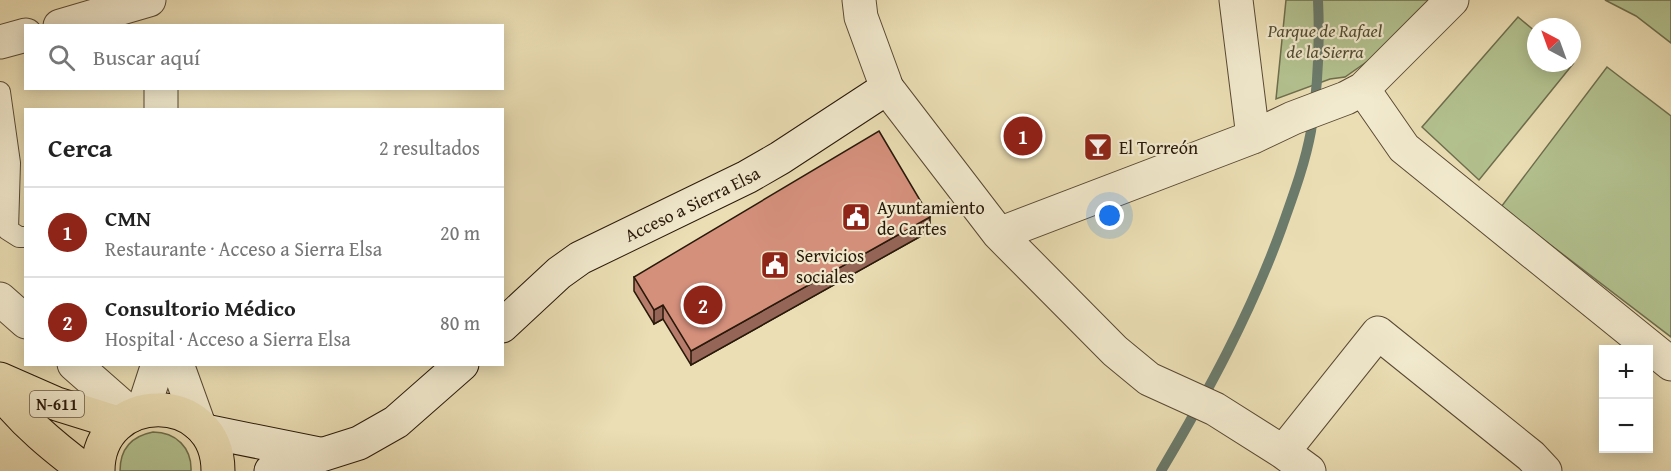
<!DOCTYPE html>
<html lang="es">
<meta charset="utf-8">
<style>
body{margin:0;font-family:"Gentium Book Plus",serif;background:#f6f6f6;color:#222}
.controls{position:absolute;right:18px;bottom:18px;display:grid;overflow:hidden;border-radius:0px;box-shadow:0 3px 15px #0003}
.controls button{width:54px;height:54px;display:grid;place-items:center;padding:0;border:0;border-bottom:2px solid #e0e0e0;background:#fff;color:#222;font:30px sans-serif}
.compass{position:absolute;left:1527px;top:18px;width:54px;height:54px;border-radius:50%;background:#fff;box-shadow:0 3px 15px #0003;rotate:319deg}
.you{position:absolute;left:1110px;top:216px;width:21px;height:21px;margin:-15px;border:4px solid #fff;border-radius:50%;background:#1a73e8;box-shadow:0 0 0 9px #1a73e833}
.badge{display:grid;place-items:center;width:39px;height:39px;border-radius:50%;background:#8f2418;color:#fff;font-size:20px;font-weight:700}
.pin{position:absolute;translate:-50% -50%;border:3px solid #fff;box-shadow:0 2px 6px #0006}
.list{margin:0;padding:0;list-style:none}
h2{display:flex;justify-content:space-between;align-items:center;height:78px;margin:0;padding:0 24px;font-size:26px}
h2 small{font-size:20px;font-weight:400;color:#767676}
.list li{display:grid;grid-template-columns:39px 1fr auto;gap:18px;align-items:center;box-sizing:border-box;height:90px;padding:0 24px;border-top:2px solid #e0e0e0}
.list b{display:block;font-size:22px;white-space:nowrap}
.list p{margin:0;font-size:20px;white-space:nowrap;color:#767676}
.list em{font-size:20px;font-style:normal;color:#767676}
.icon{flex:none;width:33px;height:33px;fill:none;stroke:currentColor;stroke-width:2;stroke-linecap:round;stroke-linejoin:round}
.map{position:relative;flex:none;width:1671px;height:471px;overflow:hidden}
.search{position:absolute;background:#fff;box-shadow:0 3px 15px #0003;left:24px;top:24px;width:480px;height:66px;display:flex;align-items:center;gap:15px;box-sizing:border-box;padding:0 21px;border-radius:0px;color:#767676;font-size:22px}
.panel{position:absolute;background:#fff;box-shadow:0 3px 15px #0003;left:24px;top:108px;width:480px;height:258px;border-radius:0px}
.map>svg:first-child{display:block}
</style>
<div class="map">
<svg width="1671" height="471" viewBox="0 0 1671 471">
<rect width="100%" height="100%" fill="#ebdeb4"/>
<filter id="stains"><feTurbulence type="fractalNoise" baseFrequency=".00333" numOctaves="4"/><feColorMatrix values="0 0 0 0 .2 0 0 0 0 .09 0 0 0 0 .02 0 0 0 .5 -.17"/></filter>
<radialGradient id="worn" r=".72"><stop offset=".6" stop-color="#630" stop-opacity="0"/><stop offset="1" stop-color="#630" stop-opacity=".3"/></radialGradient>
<!-- green -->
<path fill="#b3c290" stroke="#6e6e4d" stroke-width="1.5" d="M1286,0H1432L1375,56L1345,77L1330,79L1276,99Z
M1605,0H1671V43L1636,16Z
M1518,17L1536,32V63L1573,64L1479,180L1422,127Z
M1607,67L1671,116V337L1501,207Z
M153,432C176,432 192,448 191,471H120C120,449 132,436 153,432Z"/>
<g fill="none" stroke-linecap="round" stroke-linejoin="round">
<!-- stream -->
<path stroke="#6b7b6c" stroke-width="10" d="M1161,471C1208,392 1251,313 1282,227C1293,196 1305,164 1311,131C1318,88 1320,44 1318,0"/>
<!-- lane casing -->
<g stroke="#594a34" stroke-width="22">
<path id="lane" d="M0,92L10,163L8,230L19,237H26"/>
</g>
<!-- street casing -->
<g stroke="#594a34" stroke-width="35">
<path id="street" d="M859,0L861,17L887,88L999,234L1115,351L1149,379L1215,409L1283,452L1309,471
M1236,0L1253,137
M60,26L149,0
M0,42L26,35
M1363,89L1404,148L1671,364
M161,110V88
M999,234L1253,137L1293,118L1346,98L1363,89L1452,0
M0,299L26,322
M74,364L132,415
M177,364L199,425
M143,410L158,364
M1283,452L1378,333L1531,456L1545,471"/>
</g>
<!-- secondary casing -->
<g stroke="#28190a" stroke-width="35">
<g id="secondary">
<path id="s1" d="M502,326L559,273L580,258L747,177L780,158L887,88"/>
<path d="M205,431L319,454"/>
<path d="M271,471L359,443L396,422L462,364"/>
</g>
</g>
<!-- highway casing -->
<g stroke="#28190a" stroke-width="35">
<path id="highway" d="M0,379L57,404L118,423
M0,391C23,422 55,448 86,471
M98,471C98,390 218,389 218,471"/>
</g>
<!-- lane -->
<use href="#lane" stroke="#f2eace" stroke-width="20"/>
<!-- street -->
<use href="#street" stroke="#f2eace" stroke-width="33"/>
<!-- secondary -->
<use href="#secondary" stroke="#f2eace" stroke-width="33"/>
<!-- highway -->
<use href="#highway" stroke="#ebdeb4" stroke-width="33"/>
</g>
<!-- wall -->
<path fill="#b77c6b" stroke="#28190a" stroke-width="1.5" d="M930,231L691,365L663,319L654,324L634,291V277Z"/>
<!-- shaded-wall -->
<path fill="#956557" stroke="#28190a" stroke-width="1.5" d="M930,217V231L691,365V351Z
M663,305V319L654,324V310Z"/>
<!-- building -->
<path fill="#d5907c" stroke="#28190a" stroke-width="1.5" d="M879,131L930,217L691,351L663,305L654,310L634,277Z"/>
<!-- icons -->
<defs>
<g id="bar-square" transform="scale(1.5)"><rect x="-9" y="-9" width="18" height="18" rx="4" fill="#8f2418" stroke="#f2eace"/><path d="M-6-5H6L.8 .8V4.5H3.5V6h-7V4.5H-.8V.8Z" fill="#fff"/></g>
<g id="civic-square" transform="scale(1.5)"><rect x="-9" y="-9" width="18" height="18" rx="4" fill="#8f2418" stroke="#f2eace"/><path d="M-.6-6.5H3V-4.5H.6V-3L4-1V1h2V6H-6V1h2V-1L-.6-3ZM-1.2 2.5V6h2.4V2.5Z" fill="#fff"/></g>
</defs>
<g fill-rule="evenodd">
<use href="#bar-square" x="1098" y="147"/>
<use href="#civic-square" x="856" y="217"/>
<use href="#civic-square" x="775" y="265"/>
</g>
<g text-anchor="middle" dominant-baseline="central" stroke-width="4.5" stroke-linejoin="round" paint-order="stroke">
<!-- shield labels -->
<rect fill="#f2eace" stroke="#655845" stroke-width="1.5" x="30" y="391" width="54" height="26" rx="4.5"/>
<g font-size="16" font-weight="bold" fill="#28190a">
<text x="57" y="404">N-611</text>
</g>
<!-- park labels -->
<g font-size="18" font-style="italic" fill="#524c32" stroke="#f2eace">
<text x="1325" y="30">Parque de Rafael<tspan x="1325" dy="21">de la Sierra</tspan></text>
</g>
<!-- poi labels -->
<g font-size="18" fill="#28190a" stroke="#f2eace" text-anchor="start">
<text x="1119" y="147">El Torreón</text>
<text x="877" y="207">Ayuntamiento<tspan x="877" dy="21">de Cartes</tspan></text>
<text x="796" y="255">Servicios<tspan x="796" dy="21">sociales</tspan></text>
</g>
<!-- street labels -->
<g font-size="18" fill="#28190a" stroke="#f2eace">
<text stroke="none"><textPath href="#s1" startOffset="228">Acceso a Sierra Elsa</textPath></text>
</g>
</g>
<rect width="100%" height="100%" filter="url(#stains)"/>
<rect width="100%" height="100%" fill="url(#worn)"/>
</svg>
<div class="controls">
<button>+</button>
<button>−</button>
</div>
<svg class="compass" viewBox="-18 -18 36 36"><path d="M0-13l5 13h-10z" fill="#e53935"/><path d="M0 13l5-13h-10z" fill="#767676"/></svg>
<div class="you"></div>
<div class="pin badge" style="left:1023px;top:136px">1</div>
<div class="pin badge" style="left:703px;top:305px">2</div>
<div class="search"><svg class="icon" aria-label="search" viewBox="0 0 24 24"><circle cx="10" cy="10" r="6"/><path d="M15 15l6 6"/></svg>Buscar aquí</div>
<section class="panel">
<h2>Cerca<small>2 resultados</small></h2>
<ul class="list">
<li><span class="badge">1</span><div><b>CMN</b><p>Restaurante · Acceso a Sierra Elsa</p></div><em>20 m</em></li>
<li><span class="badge">2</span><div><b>Consultorio Médico</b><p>Hospital · Acceso a Sierra Elsa</p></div><em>80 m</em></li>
</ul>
</section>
</div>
